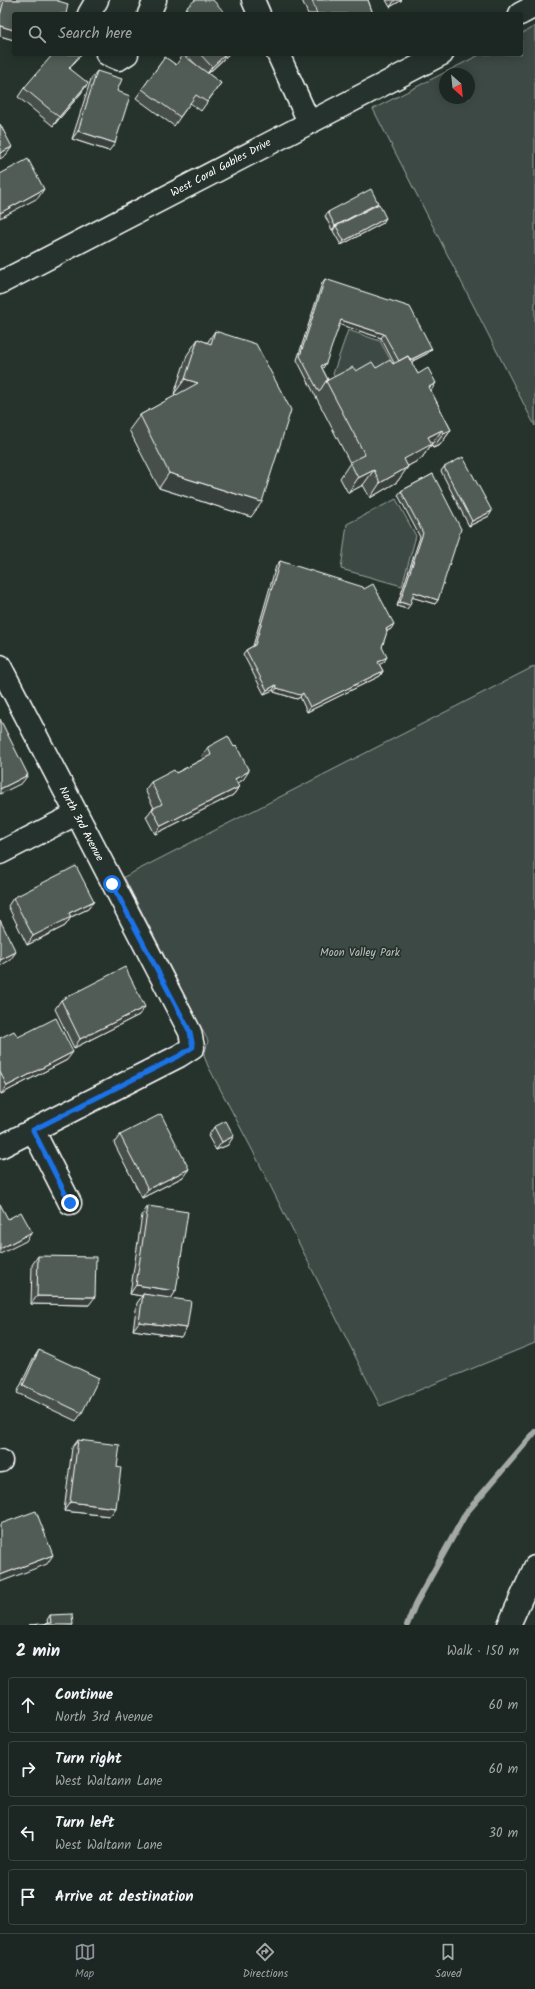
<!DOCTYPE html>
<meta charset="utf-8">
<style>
body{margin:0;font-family:Kalam,sans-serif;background:#29322f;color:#f1f3f6}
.compass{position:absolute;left:439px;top:68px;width:36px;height:36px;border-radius:50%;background:#1c2622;box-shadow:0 2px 10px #0003;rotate:153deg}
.stop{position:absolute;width:12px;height:12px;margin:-9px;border:3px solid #1a73e8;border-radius:50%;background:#fff}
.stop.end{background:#1a73e8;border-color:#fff;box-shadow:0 1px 4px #0008}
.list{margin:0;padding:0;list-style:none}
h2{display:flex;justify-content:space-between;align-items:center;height:52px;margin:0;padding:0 16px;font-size:17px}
h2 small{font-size:13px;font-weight:400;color:#a0a5a5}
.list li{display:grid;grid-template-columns:26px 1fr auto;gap:12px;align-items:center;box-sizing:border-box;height:56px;margin:0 8px 8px;padding:0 8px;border:1px solid #3a4340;border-radius:4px}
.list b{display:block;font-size:15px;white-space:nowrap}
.list p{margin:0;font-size:13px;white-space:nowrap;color:#a0a5a5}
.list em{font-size:13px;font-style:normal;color:#a0a5a5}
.icon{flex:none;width:22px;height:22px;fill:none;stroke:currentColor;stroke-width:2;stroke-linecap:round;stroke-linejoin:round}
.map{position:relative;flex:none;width:535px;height:1625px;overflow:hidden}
.search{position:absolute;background:#1c2622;box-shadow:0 2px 10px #0003;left:12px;right:12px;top:12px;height:44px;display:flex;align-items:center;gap:10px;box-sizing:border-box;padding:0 14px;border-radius:4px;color:#a0a5a5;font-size:15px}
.sheet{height:308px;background:#1c2622}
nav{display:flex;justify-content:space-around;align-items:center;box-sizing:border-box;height:56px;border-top:1px solid #3a4340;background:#1c2622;font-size:11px;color:#a0a5a5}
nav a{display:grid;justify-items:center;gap:2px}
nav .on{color:#8c9099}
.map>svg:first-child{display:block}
</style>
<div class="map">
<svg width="535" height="1625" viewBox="0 0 535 1625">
<rect width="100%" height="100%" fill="#26332d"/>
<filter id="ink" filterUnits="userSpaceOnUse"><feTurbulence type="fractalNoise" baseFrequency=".025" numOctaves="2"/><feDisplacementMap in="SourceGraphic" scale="8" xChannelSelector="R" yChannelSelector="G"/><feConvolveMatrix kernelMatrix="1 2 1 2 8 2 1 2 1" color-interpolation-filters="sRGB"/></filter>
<g filter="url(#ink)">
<!-- green -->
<path fill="#3e4944" stroke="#9ea4a2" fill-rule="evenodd" d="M535,26V426L373,109L481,54H521V34ZM445,74H469V98H445Z
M348,330L380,341L395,368L336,379L333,374Z
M396,499L416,536L402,586L341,569L347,524Z
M535,666V1343L380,1406L256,1157L208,1066L204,1056L208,1041L124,877Z"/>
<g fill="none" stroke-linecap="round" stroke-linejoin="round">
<!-- stream -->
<path stroke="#a4a9a7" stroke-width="6" d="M407,1625L415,1605L466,1513L535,1432"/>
<!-- street casing -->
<g stroke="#fff" stroke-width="25">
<path id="street" d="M253,0L259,14
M89,14L97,0
M149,14L155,0
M107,54L119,59L127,54
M278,54L309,122
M0,666L190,1032L193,1047L179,1056L0,1147
M0,853L76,814
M33,1130L70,1203
M0,1461H1
M509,1625L535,1567"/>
</g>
<!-- secondary casing -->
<g stroke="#fff" stroke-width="25">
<path id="secondary" d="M520,14L535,6
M0,283L442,54"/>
</g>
<!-- street -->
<use href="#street" stroke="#26332d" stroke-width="22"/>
<!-- secondary -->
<use href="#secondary" stroke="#26332d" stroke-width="22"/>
</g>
<!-- wall -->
<path fill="#464f4b" stroke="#fff" fill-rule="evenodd" d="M1,0H55L14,40L0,36V3Z
M302,0H368L373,14H308Z
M386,0H402L390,7Z
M186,8L226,14H182Z
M81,54L70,68L82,92L53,126L18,97L24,88Z
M186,54H229L208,74L221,83L201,111L190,103L174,126L136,98L165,57L176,65L198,67Z
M97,71L117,91L109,151L72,139L91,79Z
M377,205L383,223L341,245L333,231L334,229L332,230L325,216L328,212Z
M325,279L432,349L428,353L411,362L418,374L431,391L451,430L440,445L433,448L432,445H431L421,459L408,466L397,482L370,498L363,485L348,493L340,478L350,463L297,360L322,283ZM339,324L381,338L394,363L376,368L356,371L328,380L322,368H323Z
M215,331L251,517L159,488L129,430L140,415L177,395L174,394L187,355L198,339L207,343Z
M444,467L489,516L469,526L441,471Z
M433,474L438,600L435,604L412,597L407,609L397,606L420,537L398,495L401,491Z
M280,561L391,629L387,631L382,647L384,662L379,664L383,671L380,676L307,712L300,697L297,699L274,692L273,690L264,694L243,654L246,650L253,646L276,566Z
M208,747L243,780L237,783L239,787L233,795L155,834L146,817L152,809L154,808L145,790L151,782L176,773L203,759L202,756Z
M13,898L94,901L88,909L71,917L65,926L27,945L8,906Z
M61,1000L139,1015L74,1048L55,1009Z
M18,1037L67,1060L1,1094L0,1092V1038Z
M214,1127L228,1145L216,1150L208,1136Z
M120,1135L183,1177L142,1198L114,1143Z
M148,1206L176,1291L171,1298L181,1337L133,1330L137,1303L142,1296L130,1294L142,1215Z
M38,1256L89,1305L31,1304L32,1265Z
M39,1350L82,1413L76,1421L17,1393L33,1359Z
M78,1440L110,1516L64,1511L72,1448Z
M50,1615L73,1625L48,1624L47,1620Z"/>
<!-- shaded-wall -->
<path fill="#39403d" stroke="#fff" d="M395,0H402L390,7Z
M0,26L14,30V40L0,36Z
M81,54L75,62L63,76L69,68Z
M226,54H229L206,75L212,67Z
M88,83L82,92L53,126L59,117Z
M78,131L115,143L109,151L72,139Z
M12,147L6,155L0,159V153Z
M44,189L38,198L0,218V213Z
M378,203L375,207L336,226L334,229L332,230L335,226Z
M386,218L383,223L341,245L344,241Z
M341,320L384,334L381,338L338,324Z
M432,349L428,353L397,369L401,365Z
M326,363L323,368L318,370L321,366Z
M185,379L198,383L188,398L174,394Z
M436,383L426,398L429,387Z
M442,430L421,459L393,474L404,459L428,437Z
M451,430L440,445L433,448L444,433Z
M408,467L397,482L370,498L380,483Z
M374,470L363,485L348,493L358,478Z
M169,473L262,502L251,517L159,488Z
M492,511L489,516L469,526L472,521Z
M414,592L438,600L435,604L411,597Z
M400,602L410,605L407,609L397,606Z
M394,624L391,629L383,633L386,629Z
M387,657L384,662L375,667L378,662Z
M383,671L380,676L307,712L310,707Z
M276,685L273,690L264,694L267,690Z
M277,688L303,693L300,697L297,699L274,692Z
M249,771L243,780L229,787L235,779Z
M28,775L22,783L0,794V789Z
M239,787L233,795L155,834L161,826Z
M94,901L88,909L71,917L65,926L27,945L33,936L69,913Z
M16,952L10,960L0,966V960Z
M145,1007L139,1015L74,1048L80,1039Z
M73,1052L67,1060L1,1094L7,1086Z
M234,1136L228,1145L216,1150L222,1142Z
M189,1169L183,1177L142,1198L148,1189Z
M32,1232L26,1241L0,1254V1249Z
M136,1285L176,1291L170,1300L143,1294L142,1296L130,1294Z
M37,1296L95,1297L89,1305L31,1304Z
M139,1322L187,1328L181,1337L133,1330Z
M70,1502L116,1508L110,1516L64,1511Z
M53,1555L47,1564L0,1582V1575Z"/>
<!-- building -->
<path fill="#515c57" stroke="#fff" d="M4,0H55L68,4L66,14H14V30L0,26V16Z
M195,0H213L226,14H191L186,8Z
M312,0H368L373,14H317Z
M53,54H81L69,68L88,83L59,117L24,88Z
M200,54H226L212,67Z
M183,55L221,83L207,102L196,95L180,117L142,89L165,57L176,65Z
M97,71L122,79L117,91L130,96L115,143L78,131Z
M0,124L12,147L0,153Z
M28,159L44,189L0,213V174Z
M371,189L378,203L335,226L328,212Z
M379,204L386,218L344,241L336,226Z
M325,279L410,307L432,349L410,360L408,356L399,361L384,334L341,320L326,363L321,366L328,380L326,381L319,392L300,356Z
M215,331L256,344L291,410L262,502L169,473L140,415L198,383L185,379L198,339L211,344Z
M408,356L418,374L428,368L436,383L429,387L451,430L444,433L442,430L428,437L432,444L404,459L408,467L380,483L374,470L358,478L350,462L365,455L326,381L353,367L356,371L372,362L376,368L390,360L393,364Z
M463,457L492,511L472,521L444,467Z
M433,474L461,529L438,600L414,592L410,605L400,602L423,533L401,491Z
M280,561L363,587L364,589L373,584L394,624L386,629L387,632L382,647L387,657L378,662L383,671L310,707L303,693L300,695L277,688L276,685L267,690L246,650L255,645Z
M0,719L28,775L0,789Z
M228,736L234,747L236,745L249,771L235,779L239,787L161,826L152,809L162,804L151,782L174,770L176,773L211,755L208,747Z
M76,866L94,901L69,913L71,917L33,936L13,898Z
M0,920L16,952L0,960Z
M125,967L145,1007L80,1039L61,1000Z
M56,1018L73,1052L7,1086L0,1072V1038L14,1031L18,1037Z
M161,1114L189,1169L148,1189L120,1135Z
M226,1121L234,1136L222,1142L214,1127Z
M0,1204L8,1219L21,1212L32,1232L0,1249Z
M148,1206L188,1212L176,1291L136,1285Z
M38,1256L96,1257L95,1297L37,1296Z
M143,1294L191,1301L187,1328L139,1322Z
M39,1350L99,1378L82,1413L23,1385Z
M78,1440L120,1445L117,1467L121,1468L116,1508L70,1502Z
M36,1511L53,1555L0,1575V1524Z
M72,1614L73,1625H29L51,1623L50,1615Z"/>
</g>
<g fill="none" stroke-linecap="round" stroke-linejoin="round" filter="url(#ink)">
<!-- route -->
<path stroke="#1a73e8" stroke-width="5" d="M70,1203L33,1130L179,1056L193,1047L190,1032L112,884"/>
</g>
<g text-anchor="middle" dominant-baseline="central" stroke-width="3.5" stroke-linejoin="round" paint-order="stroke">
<!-- street labels -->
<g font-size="11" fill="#fff" stroke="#26332d">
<text transform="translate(221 168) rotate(-28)">West Coral Gables Drive</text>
<text transform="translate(81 824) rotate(62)">North 3rd Avenue</text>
</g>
<!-- park labels -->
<g font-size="11" fill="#bbbfbe" stroke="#26332d">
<text x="360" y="953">Moon Valley Park</text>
</g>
</g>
</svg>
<svg class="compass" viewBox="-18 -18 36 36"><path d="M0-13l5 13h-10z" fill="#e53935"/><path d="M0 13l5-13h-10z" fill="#a0a5a5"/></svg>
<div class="stop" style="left:112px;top:884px"></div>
<div class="stop end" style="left:70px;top:1203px"></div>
<div class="search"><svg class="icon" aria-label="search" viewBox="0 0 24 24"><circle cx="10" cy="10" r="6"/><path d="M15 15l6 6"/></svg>Search here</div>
</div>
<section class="sheet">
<h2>2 min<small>Walk · 150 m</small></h2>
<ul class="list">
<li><svg class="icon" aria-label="ahead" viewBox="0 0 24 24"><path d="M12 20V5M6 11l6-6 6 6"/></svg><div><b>Continue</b><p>North 3rd Avenue</p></div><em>60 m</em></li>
<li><svg class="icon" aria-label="right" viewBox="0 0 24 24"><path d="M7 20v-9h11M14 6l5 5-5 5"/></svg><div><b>Turn right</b><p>West Waltann Lane</p></div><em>60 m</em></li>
<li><svg class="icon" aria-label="left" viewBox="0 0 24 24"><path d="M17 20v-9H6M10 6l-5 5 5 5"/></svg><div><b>Turn left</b><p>West Waltann Lane</p></div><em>30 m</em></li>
<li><svg class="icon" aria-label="arrive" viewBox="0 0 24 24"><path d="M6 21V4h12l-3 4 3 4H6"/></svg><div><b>Arrive at destination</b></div></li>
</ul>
</section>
<nav>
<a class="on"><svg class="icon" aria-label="map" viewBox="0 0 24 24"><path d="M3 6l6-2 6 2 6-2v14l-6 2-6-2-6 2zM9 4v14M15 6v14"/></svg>Map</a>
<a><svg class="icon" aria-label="directions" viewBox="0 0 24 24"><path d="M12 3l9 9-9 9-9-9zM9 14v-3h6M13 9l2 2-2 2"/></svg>Directions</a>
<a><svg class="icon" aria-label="saved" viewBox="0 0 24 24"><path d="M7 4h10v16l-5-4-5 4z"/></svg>Saved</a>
</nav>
